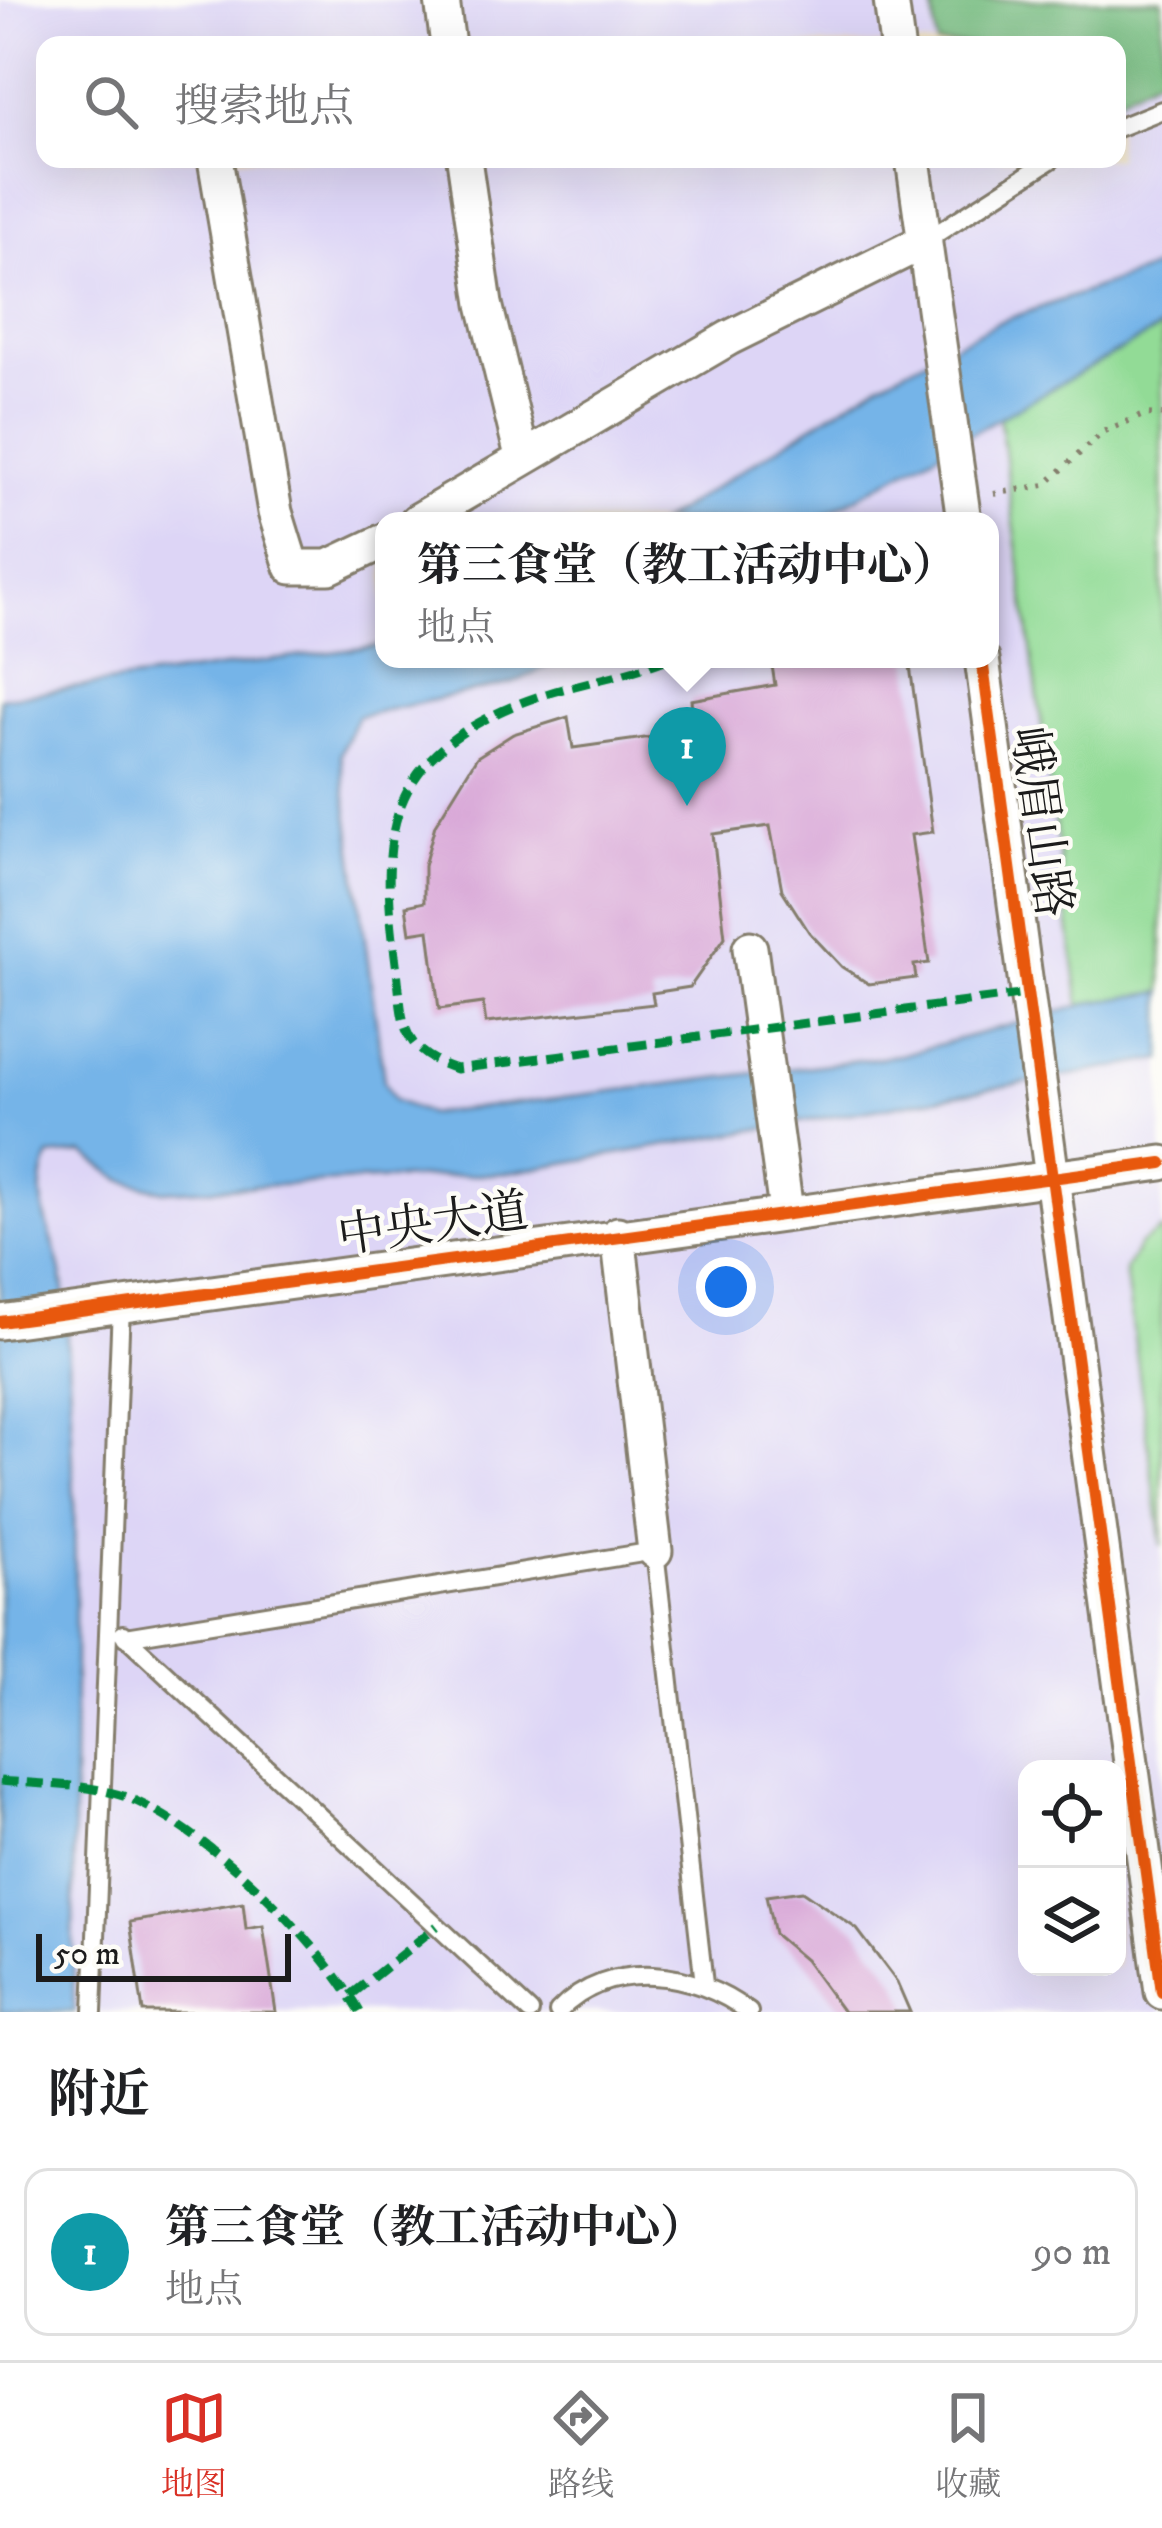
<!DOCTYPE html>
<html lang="zh">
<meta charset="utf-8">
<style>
body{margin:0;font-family:"IM FELL DW Pica","Noto Serif SC",serif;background:#f2f2f2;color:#202124}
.controls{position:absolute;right:36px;bottom:36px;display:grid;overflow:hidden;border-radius:24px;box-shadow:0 12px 48px #0002}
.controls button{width:108px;height:108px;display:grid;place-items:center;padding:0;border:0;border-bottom:3px solid #e0e0e0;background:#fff;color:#202124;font:60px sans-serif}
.scale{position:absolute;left:36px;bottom:30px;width:255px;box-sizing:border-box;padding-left:12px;border:6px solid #1c1c1c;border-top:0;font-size:33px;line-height:42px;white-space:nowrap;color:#1c1c1c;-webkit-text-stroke:9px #fdfcf7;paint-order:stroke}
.you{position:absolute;left:726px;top:1287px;width:42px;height:42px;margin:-30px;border:9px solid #fff;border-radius:50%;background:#1a73e8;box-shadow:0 0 0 18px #1a73e833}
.badge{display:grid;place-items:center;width:78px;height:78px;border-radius:50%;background:#d93025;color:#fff;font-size:39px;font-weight:700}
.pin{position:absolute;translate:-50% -99px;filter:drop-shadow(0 3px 6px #0008)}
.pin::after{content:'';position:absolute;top:63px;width:42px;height:36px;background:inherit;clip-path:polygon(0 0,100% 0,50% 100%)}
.popup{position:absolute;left:375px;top:512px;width:624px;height:156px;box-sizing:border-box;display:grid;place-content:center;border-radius:24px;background:#fff;filter:drop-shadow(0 3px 9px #0005);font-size:39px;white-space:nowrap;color:#757577}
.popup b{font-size:45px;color:#202124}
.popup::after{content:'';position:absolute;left:50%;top:100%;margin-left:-24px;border:24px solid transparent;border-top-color:#fff}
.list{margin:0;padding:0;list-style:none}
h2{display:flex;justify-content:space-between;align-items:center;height:156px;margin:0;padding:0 48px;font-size:51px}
h2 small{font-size:39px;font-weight:400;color:#757577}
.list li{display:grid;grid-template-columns:78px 1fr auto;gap:36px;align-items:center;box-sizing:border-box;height:168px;margin:0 24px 24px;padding:0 24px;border:3px solid #e0e0e0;border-radius:24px}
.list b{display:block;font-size:45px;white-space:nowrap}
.list p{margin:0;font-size:39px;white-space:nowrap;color:#757577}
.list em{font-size:39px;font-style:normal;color:#757577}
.icon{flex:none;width:66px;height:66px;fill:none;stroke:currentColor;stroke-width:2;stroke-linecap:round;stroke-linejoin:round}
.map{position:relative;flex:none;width:1162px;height:2012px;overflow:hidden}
.search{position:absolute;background:#fff;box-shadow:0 12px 48px #0002;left:36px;right:36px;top:36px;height:132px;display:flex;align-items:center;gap:30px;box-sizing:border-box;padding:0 42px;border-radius:24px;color:#757577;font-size:45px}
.sheet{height:348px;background:#fff}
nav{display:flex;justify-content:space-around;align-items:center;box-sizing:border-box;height:168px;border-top:3px solid #e0e0e0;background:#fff;font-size:33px;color:#757577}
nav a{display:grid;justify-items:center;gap:6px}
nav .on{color:#d93025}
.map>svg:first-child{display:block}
</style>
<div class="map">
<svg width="1162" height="2012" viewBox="0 0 1162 2012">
<rect width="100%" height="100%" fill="#fdfcf7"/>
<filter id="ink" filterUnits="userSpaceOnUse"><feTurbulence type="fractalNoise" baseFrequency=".00833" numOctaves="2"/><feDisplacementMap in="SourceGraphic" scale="24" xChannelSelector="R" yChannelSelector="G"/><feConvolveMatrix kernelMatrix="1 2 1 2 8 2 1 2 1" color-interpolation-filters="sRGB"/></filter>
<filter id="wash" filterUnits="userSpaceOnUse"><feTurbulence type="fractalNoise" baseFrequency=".004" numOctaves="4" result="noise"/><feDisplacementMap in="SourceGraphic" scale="48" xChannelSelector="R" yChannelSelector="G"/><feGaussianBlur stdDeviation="2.7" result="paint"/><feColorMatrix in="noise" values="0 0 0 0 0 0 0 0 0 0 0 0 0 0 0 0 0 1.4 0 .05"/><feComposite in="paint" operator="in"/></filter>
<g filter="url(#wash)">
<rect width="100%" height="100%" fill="#eddebc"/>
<!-- built -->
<path fill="#ddd5f6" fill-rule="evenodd" d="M0,0H1162V2012H0ZM45,45H1117V159H45ZM384,521H990V659H384ZM1027,1769H1117V1967H1027Z"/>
<!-- green -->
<path fill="#92db96" stroke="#577c59" stroke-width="3" d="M1162,327V993L1080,1006L999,414Z
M1162,1229V1546L1125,1270L1140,1244Z"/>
<!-- forest -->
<path fill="#75bb7f" stroke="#486c4e" stroke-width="3" d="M932,0H1162V74L1117,99V45H937Z"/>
<!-- water -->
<path fill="#74b4e8" stroke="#486882" stroke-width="3" d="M1162,265V327L814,521H662L879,383L999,322Z
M384,645V659H561L513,683L358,716L340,754L384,1081L394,1100L429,1114L901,1055L1094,1002L1162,992V1059L507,1173L163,1191L122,1180L84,1153L50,1156C28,1197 55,1235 62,1278C67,1305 66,1334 68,1361C82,1578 70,1795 74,2012H0V698Z"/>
<g id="blocks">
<!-- building -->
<path fill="#d9a9d8" d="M771,659H909L933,832L911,835L929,963L914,965L916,978L869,984L842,967L809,932L782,890L770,826L713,834L725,937L690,987L652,993L654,1004L486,1023L483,1003L439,1009L429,930L410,933L406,906L424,902V866L435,825L477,757L513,734L568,717L573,748L695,731L691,700L775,685Z
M802,1891L857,1929L897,1982L910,2012H843L805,1960L774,1934L766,1896Z
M243,1903L246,1929L263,1926L276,2012H143L130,1922Z"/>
</g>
</g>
<g filter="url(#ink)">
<use href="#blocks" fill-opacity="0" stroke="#847d6c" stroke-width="3"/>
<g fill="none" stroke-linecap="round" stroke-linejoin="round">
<!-- service casing -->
<g stroke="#847d6c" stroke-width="22">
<path id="service" d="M1117,128L1162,110
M925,241L1052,159
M123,1634L530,2012
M125,1637L655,1551L704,1984
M93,2012L121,1306
M558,2012C609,1957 696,1971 749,2012"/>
</g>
<!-- minor casing -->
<g stroke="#847d6c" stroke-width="39">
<path id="minor" d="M442,0L448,45
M891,0L897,45
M215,159L275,512L292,567H329L384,541
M464,159L485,304L522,456
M913,159L964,521
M417,521L729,338L925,241
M982,659L1162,1992
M750,948L786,1211
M618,1234L655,1551
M0,1322L1162,1163"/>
</g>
<!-- path -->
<path stroke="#847d6c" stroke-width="6" stroke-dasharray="3 9" stroke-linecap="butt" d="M994,494L1045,485L1104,431L1146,414L1162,415"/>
<!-- service -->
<use href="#service" stroke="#fff" stroke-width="16"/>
<!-- minor -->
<use href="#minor" stroke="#fff" stroke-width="33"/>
<!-- quiet -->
<path stroke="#00873e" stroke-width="9" stroke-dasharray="18 9" stroke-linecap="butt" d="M667,659C618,679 566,684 518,704C385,758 379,835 396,963C404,1019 395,1049 456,1069L1027,994
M0,1781C44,1785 98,1783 138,1802C216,1839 317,1938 360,2012
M351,1995L437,1926"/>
<!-- cycleway casing -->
<g stroke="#fdfcf7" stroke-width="20">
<path id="cycleway" d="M982,659L1162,1992
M0,1322L1162,1163"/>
</g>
<!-- cycleway -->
<use href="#cycleway" stroke="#e8590c" stroke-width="12"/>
</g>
</g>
<g text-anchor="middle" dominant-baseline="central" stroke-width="9" stroke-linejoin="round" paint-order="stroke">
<!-- street labels -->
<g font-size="48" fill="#1c1c1c" stroke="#fdfcf7">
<text transform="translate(1040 822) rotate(82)">峨眉山路</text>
<text transform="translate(433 1225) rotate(-8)">中央大道</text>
</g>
</g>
</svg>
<div class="controls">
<button><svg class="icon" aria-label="locate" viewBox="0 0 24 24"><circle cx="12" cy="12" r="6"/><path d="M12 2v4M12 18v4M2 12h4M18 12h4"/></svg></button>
<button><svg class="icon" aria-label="layers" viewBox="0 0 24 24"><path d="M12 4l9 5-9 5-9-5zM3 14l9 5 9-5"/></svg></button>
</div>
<div class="scale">50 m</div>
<div class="you"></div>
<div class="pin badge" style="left:687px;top:806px;background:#0f9aa8">1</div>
<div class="popup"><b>第三食堂（教工活动中心）</b>地点</div>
<div class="search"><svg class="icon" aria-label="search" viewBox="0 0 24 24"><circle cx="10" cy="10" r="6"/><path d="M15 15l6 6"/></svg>搜索地点</div>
</div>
<section class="sheet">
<h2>附近<small></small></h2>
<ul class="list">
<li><span class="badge" style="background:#0f9aa8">1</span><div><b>第三食堂（教工活动中心）</b><p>地点</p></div><em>90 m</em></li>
</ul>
</section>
<nav>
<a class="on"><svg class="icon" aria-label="map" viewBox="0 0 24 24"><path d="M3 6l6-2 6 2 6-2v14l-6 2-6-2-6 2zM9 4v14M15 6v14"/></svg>地图</a>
<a><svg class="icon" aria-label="directions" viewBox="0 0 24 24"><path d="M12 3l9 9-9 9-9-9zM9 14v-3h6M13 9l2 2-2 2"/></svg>路线</a>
<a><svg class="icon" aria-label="saved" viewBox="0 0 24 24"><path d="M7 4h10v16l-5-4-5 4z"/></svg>收藏</a>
</nav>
